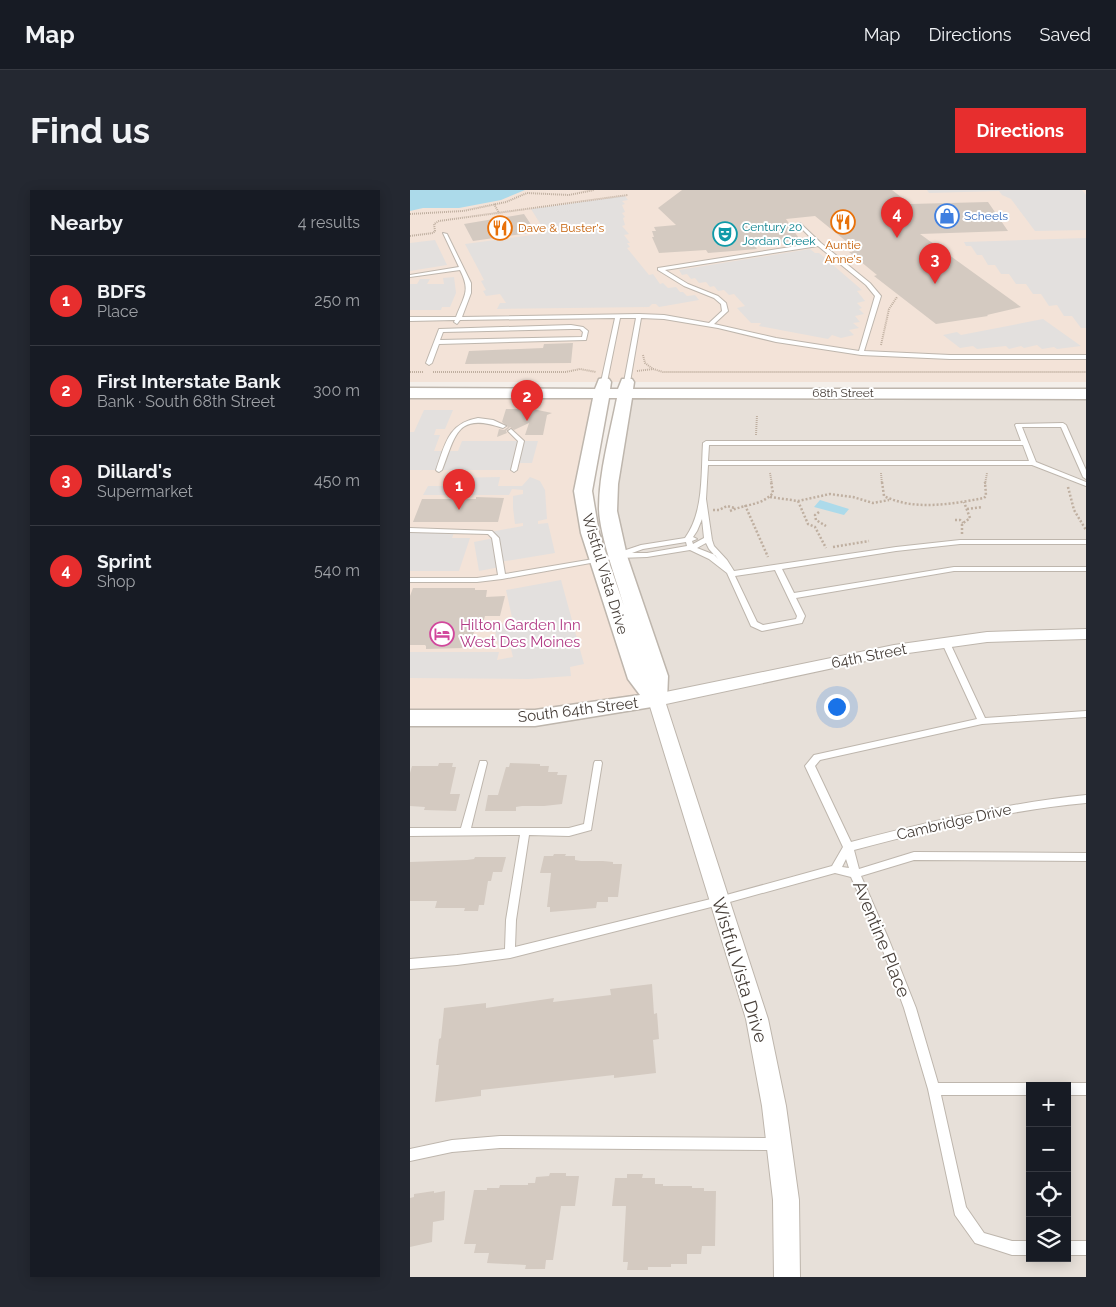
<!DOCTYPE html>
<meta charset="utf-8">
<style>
body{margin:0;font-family:Raleway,sans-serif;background:#242831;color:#f1f3f6}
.controls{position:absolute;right:15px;bottom:15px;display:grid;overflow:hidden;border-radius:0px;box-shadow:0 2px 12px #0003}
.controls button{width:45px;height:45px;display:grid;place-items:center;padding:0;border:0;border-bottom:1px solid #363941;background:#171b24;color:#f1f3f6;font:25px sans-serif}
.you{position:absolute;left:426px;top:516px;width:18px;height:18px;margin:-12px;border:4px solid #fff;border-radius:50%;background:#1a73e8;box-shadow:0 0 0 8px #1a73e833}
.badge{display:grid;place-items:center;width:32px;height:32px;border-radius:50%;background:#e72e2e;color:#fff;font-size:16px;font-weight:700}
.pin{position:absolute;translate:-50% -41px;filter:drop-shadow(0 1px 2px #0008)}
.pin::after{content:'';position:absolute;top:26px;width:18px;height:15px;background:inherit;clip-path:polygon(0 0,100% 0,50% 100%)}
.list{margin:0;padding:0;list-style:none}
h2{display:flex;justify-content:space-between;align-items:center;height:65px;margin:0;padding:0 20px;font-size:21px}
h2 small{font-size:16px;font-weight:400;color:#9ea1a6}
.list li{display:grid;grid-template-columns:32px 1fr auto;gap:15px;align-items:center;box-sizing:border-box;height:90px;padding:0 20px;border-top:1px solid #363941}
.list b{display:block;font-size:19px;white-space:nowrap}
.list p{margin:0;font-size:16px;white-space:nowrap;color:#9ea1a6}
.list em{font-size:16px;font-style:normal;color:#9ea1a6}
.icon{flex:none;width:28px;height:28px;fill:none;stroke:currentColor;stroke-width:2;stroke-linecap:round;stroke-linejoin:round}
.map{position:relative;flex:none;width:676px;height:1087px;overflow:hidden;border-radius:0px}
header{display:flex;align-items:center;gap:30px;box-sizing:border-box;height:70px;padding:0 25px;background:#171b24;border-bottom:1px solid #363941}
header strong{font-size:24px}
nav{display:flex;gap:28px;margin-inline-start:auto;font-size:18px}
.intro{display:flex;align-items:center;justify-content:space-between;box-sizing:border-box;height:120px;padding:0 30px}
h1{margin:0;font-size:35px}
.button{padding:12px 22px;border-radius:0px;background:#e72e2e;color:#fff;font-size:18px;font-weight:700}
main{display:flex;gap:30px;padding:0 30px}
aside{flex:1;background:#171b24;border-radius:0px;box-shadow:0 2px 12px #0003}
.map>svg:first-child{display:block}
</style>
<header>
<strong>Map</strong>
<nav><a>Map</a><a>Directions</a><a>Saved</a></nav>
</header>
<div class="intro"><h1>Find us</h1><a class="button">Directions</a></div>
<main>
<aside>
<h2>Nearby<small>4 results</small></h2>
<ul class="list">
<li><span class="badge">1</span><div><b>BDFS</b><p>Place</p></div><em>250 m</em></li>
<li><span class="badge">2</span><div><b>First Interstate Bank</b><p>Bank · South 68th Street</p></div><em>300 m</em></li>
<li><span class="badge">3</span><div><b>Dillard's</b><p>Supermarket</p></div><em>450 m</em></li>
<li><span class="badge">4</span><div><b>Sprint</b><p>Shop</p></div><em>540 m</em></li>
</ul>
</aside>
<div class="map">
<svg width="676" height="1087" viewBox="0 0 676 1087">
<rect width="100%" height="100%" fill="#f4efea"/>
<!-- residential -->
<path fill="#e7e0d9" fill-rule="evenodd" d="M215,202L676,204V1087H0V528L246,510L198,321ZM620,896H657V1068H620Z"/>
<!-- commercial -->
<path fill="#f3e3d8" d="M0,0H676V192H0Z
M0,203H190L179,321L246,510L181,521L0,528Z"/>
<!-- parking -->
<path fill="#e3e0de" d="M517,0H672L676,5V40L625,41L601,9L592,5L589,1L519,3Z
M215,6L218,10L212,11L215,14L212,15L215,22L212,23L215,27L213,28L215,35L212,36L219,44L214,45L220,53H217L220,57L217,58L239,85L243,84L250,94L253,93L258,98L266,97L270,102H273L277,106L285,105L289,110L249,117L246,114H242L239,117L87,119L90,113H96L90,104L76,106L73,101L76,100L71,91L74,90L55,54L136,43L121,19Z
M676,48V138H671L662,126H654L647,115L639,116L631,104H623L616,94H606L599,84H591L585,75H578L572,65H567L561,56H556L554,52Z
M25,50L37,75L0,81V53Z
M400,59L405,63H409L452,100L447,101L455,111L447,113L452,118L449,119L454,124L445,126L450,132L443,133L449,138L439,140L444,145L431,148L422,145L418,149L349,136L351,133H341L327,118L335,116L324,104L319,105L314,100L308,101L304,96L300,97L296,92L289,93L285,88L281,89L277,84L272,85L269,80Z
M44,87L46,103L40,117H32L31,120H0V94H7L10,89H20L17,94H34L33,88Z
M633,129L671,156L647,159L644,157L632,159L627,155L614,158L611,156L599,159L596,156L567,159L563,156L550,158L533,145L547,142L551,145Z
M14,220H43L35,239H26L24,245H30L24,261H48L52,251H128L122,273H106L104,280H0V242H4Z
M90,287L88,296H112L120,287L130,291L135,300L137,329L128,331V334L138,333L145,363L90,372V377L69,381L64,352L84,348L80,342L113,336V333L105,334L103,318V306L113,304V300L102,299L99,305H13L18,296H38L41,288Z
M0,340H45L42,348H60L49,381H0Z
M151,390L174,474L160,477L161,486L118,489L0,488V462H89L87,470L103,467L100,455L89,458L84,436L103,432L96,400Z"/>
<!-- water -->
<path fill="#acdaea" d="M0,0H115L91,10L49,18H13L0,21Z
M410,310L439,319L434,325L404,317Z"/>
<!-- building -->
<path fill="#d4cac1" d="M272,0H482L500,14L578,12L598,41L510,44L611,117L577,125L578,126L526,134L464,86L467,85L439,62H443L437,57L442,56L405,26L376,29L390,50L344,55L347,59L298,63L296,60L249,63L242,47H244L242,41H246L244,37L266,35L248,18Z
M114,24L126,42L63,51L54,34Z
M163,153L161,173L55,174L59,161L133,158L134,154Z
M96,219H123L142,223L137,225L133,245H115L119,233L104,240L100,237L96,241L97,243L87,247L89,239L94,240L98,237L92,232Z
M66,307L94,308L88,332H3L12,309H66Z
M3,398H65V400H77L76,407L95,406L90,426H75L72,436H66L61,451H54L52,458L16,459V456L15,455H0V406Z
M29,573H43L42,577H46L40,604H50L46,621L14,620L15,617L0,616V583L2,576H28Z
M100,573L130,574V576H139L138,582H148L147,585H157L152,614L134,616H112L106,617V621H75L78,605H88L96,577H99Z
M144,664H156L155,666H165V670L171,671H193L203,672V674H212L208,707H198V712H187L186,718L140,722V717H137L141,683H130L134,666H143Z
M65,667H96L92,682H83L81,691H78L74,715H69L68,721H54L55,718H25L27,711H0V672L57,670L64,669Z
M242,794L244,824L247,823L249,849L243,850L246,883L204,888V885L71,900V906L25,912L29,875H26L29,849L31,848L34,818L76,813V818L144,808L143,812L201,805L200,799Z
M140,983H156V986H169L165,1016H151L143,1070H136L135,1079H115L116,1075L77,1073L79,1063H64L66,1054H54L64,1000H77V998H89L90,995H118V993H125L126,987L139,986Z
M217,984H233L232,988H245V994H253V996H282V998H294V1001H306L305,1056H292L291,1064H277V1074H261V1077H238V1080H217L218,1072H213L216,1016H202L205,988H217Z
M24,1001V1003L35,1001L34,1030L23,1032L22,1052L0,1057V1008L4,1007V1004Z"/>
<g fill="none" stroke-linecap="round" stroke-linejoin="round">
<!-- service casing -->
<g stroke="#beb6ad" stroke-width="2">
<path id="service" d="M390,33L411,53L460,93L471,106L454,161L540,165H676V169H540L451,165L366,152L308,138L254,129L231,128L220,192L217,194L214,192L226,128H210L197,192L194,194L191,192L205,128L50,130L47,134L44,132L45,130L0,131V127H46C54,106 61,101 50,80L0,87V85L49,77L33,43L37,44L61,93V103L52,127L229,124L254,125L299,133L312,121L311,114L304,108L274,96L248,80V78L406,53L388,35ZM408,56L456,95L465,106L449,161L366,148L304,134L318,121L316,113L308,106L278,94L255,80Z
M161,135L173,137L178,141L176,150L29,154L22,173L19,175L16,173L29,139ZM161,139H170L173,142L172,147L30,150L33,142Z
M68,228L83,230L96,236L93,238C47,222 46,244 32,280L29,282L27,281L26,280C35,255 38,233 68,228Z
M653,233L656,235L676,280V289L673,287L651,237H612L626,272L676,292V296L622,275H298L296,309L302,350L304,356L317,370L324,381L486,357L550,350H676V354H550L486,361L372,379L384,403L544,377H676V381H544L386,408L395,426L392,433L352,441L341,436L317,383L299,369L280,360L237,367L208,368L92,389L67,392H0V388H67L88,385L82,348L78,344L0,342V338L82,341L89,348L95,384L213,364V361L231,355L275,348C294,322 291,284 293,253L296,251H611L605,235L606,234ZM299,255H613L619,271H298ZM292,329L294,348L283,354L282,351L287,349L283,347L287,341ZM276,352L277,356L237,363H222L233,359ZM296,353L299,359L308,369L305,365L287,358ZM365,380L387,426L386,429L353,435L347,432L325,386Z
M101,239L114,251L107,280L104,282L101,280L108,251L98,241Z
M536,450L540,453L575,528L676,521V527L572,534L410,570L405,576L441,652C519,632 596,613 676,605V613C597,620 520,640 444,660L449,679L504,662L676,663V671L504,670L451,686L479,750L506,818L528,893H620L624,895L620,896V905H531L556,1017L574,1043L602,1051H620V1065H602L565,1053L545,1025L518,899L494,818L469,750L441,687L425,683L309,715L100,768L47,775L0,779V769L47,765L95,759L96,730L110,645L0,646V638H51L70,571H76L77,573L61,638H159L174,634L184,573L185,571H191L192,573L181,640L159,646L119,645L106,730L105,757L309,707L422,676L433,657L395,576L404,565L567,529L532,453ZM436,669L439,678L432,677Z
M657,893H676V905H657V896H652Z
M90,946L369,948L373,950L375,954L373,958L369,960L90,958L42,962L0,971V959L42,950Z
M657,1051H676V1065H657Z"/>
</g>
<!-- minor casing -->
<g stroke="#beb6ad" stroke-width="2">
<path id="minor" d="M676,439V449L577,452L484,465L256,514L358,829L376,916L389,1010L390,1087H364L363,1010L352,916L336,829L238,510L240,506L246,504L484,455L577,442Z"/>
</g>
<!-- tertiary casing -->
<g stroke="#beb6ad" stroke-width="3">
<path id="tertiary" d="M194,188L199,189L201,192L200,199H208L212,189H222L224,192L223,199H676V209L222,208L208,294L207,321L217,366L258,486L257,510L254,515L125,536H0V520H125L230,505L218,489L171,343L164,301L183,208H0V198L185,199L189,189ZM199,208H207C200,244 189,282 189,319C190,346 206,389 214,416L189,343L182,301Z"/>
</g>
<!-- path-far1 -->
<path stroke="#bfafa0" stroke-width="2" stroke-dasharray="1 1" stroke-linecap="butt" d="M84,14L89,23
M0,24L53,21L96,12L117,3L159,5L184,0
M0,46L23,43L25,41L24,34L29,31L218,5
M471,155L479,119L487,107
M233,165L235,173L243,179
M227,181L243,179L253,182H676
M0,182H14
M23,182H156L170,179L186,182
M346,245L347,225
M360,283L362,294
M471,283L472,294
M575,294L577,283"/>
<!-- path -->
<path stroke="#bfafa0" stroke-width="2.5" stroke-dasharray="2 2" stroke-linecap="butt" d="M472,292L474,306C504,321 542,314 574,308L576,306L575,292
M658,297L664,320L676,340
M360,307L388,311L420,304L443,307L463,313L479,310
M388,311L398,334L405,337L416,358
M335,315L358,367
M557,319L572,317
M303,320H309L317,316L325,318
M320,321C335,314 351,316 363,303L361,292
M409,322L405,325L406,330L416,336
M545,330H550L553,333
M552,344V334L560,328L554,312
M423,357L459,351"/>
<!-- service -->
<use href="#service" fill="#fff" fill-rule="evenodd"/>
<!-- minor -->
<use href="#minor" fill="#fff" fill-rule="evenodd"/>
<!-- tertiary -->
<use href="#tertiary" fill="#fff" fill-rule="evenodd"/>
</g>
<!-- icons -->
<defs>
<g id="shop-ring" transform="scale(1.25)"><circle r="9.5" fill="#fff" stroke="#3f7fe0" stroke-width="1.5"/><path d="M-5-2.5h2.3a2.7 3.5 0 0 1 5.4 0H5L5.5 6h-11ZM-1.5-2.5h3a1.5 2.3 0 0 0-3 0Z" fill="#3f7fe0"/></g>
<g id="restaurant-ring" transform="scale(1.25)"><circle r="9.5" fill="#fff" stroke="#e8710a" stroke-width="1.5"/><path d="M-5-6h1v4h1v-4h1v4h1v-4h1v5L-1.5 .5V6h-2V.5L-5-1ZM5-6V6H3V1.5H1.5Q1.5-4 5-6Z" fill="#e8710a"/></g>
<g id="theatre-ring" transform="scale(1.25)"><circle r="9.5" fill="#fff" stroke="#0f9aa8" stroke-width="1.5"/><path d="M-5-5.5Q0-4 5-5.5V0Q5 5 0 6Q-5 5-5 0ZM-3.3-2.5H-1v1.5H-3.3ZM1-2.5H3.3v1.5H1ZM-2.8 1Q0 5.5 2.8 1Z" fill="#0f9aa8"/></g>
<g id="hotel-ring" transform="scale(1.25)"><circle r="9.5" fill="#fff" stroke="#d1479c" stroke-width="1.5"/><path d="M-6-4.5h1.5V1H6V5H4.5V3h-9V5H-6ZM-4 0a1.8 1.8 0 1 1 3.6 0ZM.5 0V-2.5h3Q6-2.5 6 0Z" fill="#d1479c"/></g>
</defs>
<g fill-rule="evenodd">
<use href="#shop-ring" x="537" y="26"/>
<use href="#restaurant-ring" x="433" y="32"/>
<use href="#restaurant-ring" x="90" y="38"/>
<use href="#theatre-ring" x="315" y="44"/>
<use href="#hotel-ring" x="32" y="444"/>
</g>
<g text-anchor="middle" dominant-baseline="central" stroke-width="4" stroke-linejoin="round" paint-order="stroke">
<!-- far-shop labels -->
<g font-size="12" fill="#366cbe" stroke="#fff" text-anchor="start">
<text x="554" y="26">Scheels</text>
</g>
<!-- far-culture labels -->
<g font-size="12" fill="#0d838f" stroke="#fff" text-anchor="start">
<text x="332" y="37">Century 20<tspan x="332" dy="14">Jordan Creek</tspan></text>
</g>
<!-- far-food labels -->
<g font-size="12" fill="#c56008" stroke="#fff" text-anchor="start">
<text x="108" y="38">Dave &amp; Buster's</text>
<text x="433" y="55" text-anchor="middle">Auntie<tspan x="433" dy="14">Anne's</tspan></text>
</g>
<!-- far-street labels -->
<g font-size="12" fill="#473f39" stroke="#fff">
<text x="433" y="203">68th Street</text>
</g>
<!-- street labels -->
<g font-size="15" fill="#473f39" stroke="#fff">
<text transform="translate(195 384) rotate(73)">Wistful Vista Drive</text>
<text transform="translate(459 466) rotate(-11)">64th Street</text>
<text transform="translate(168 520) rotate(-7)">South 64th Street</text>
<text transform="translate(544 632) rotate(-13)">Cambridge Drive</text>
</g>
<!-- hotel labels -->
<g font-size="15" fill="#b23c85" stroke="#fff" text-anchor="start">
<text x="50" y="435">Hilton Garden Inn<tspan x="50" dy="17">West Des Moines</tspan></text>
</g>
<!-- near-street labels -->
<g font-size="18" fill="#473f39" stroke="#fff">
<text transform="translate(472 749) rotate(68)">Aventine Place</text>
<text transform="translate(330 780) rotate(73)">Wistful Vista Drive</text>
</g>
</g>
</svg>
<div class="controls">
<button>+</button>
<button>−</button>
<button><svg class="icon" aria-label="locate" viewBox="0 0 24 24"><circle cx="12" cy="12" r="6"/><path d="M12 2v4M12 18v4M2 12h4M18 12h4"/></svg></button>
<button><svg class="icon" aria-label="layers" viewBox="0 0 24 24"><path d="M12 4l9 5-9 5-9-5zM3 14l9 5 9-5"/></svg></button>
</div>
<div class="you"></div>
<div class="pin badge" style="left:49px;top:320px">1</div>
<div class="pin badge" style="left:117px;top:231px">2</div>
<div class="pin badge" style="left:525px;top:94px">3</div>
<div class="pin badge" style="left:487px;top:48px">4</div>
</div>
</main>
